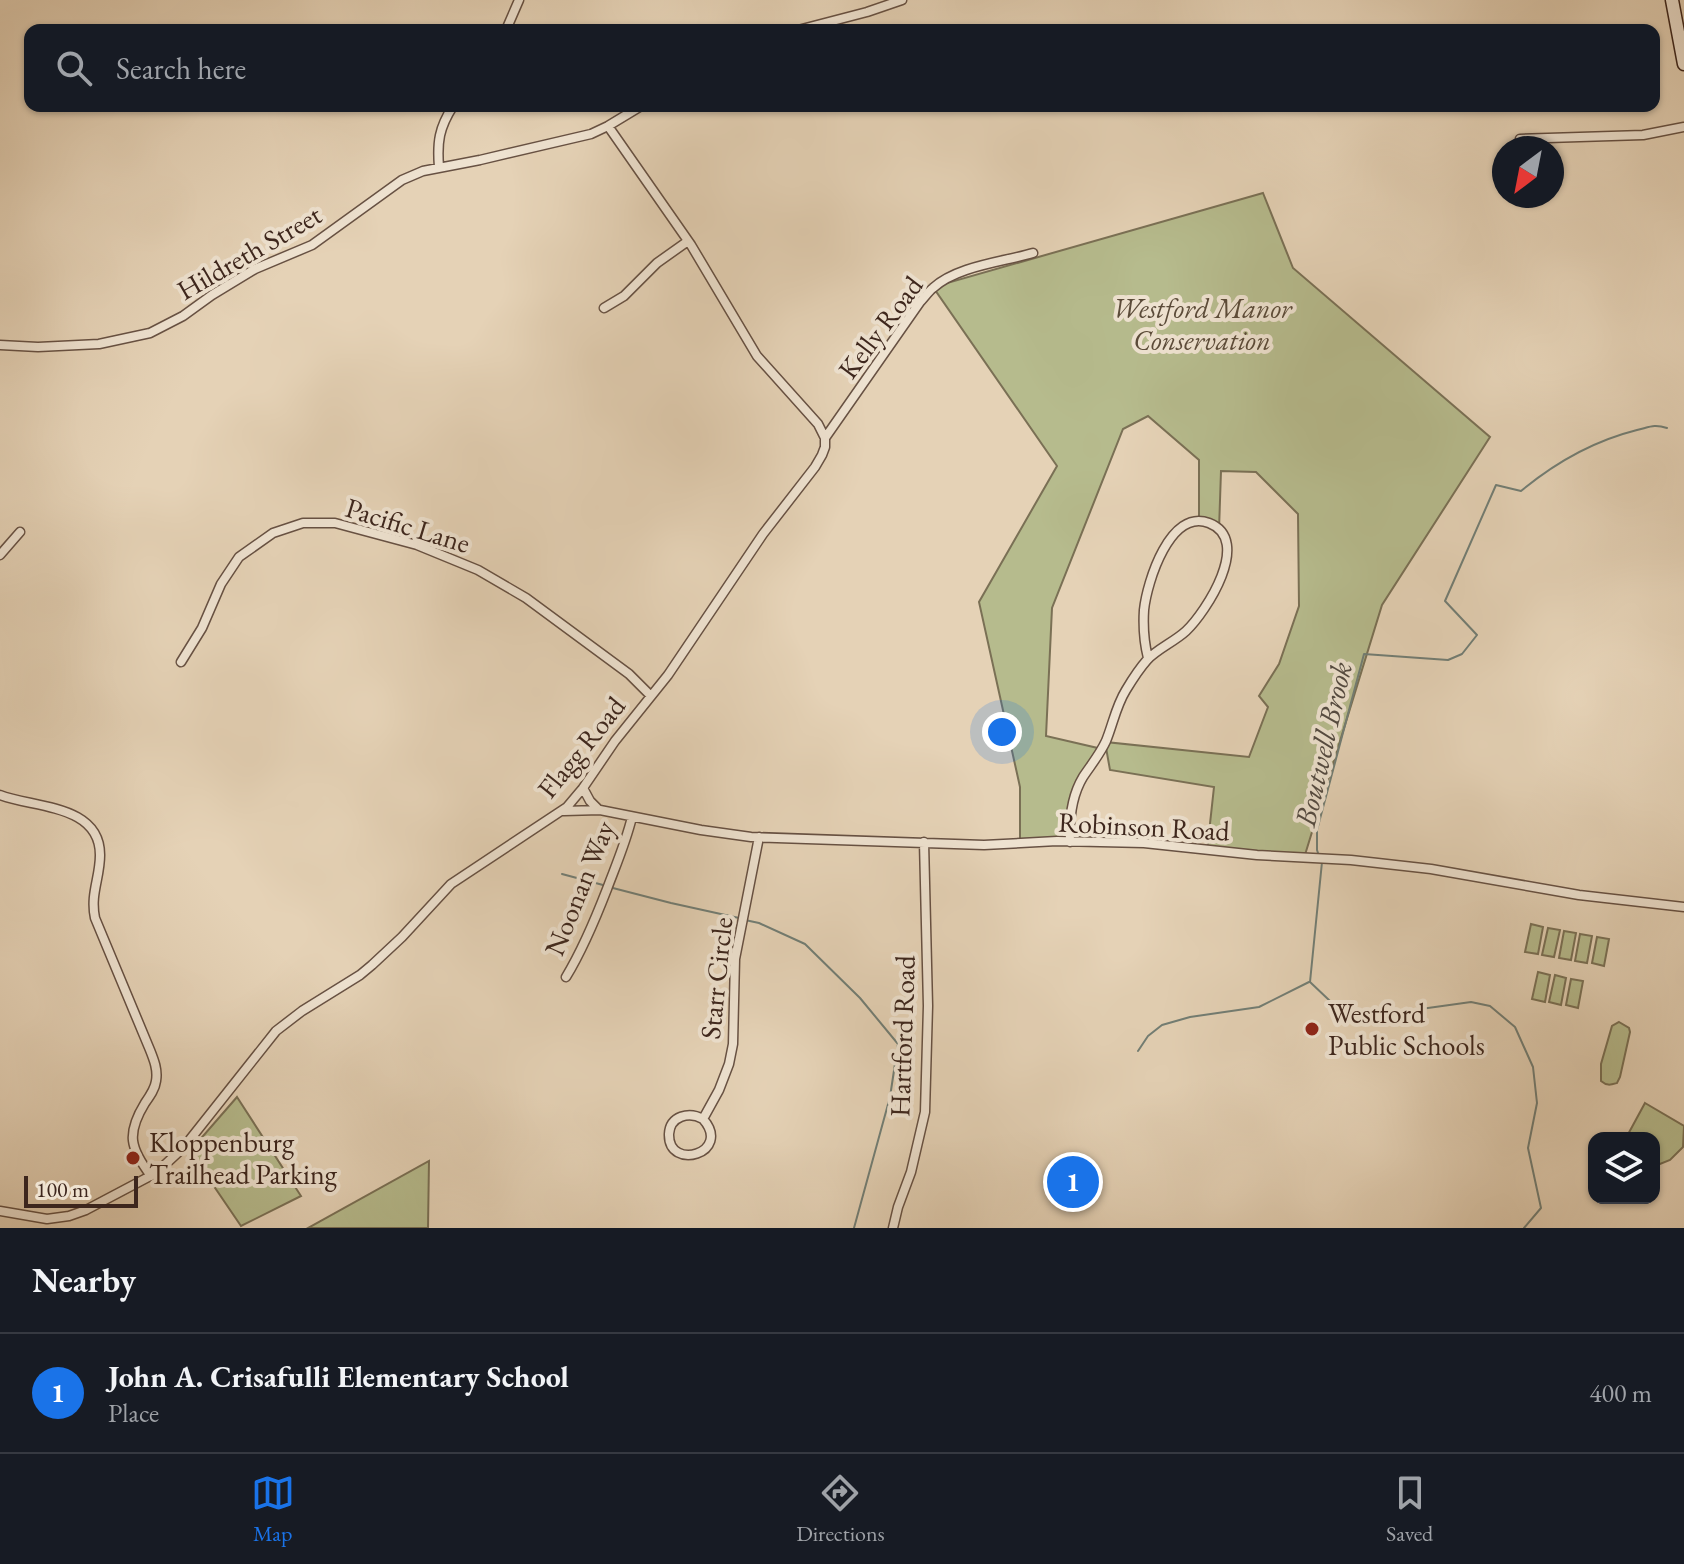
<!DOCTYPE html>
<style>
body{margin:0;font-family:"EB Garamond",serif;background:#20242c;color:#f1f3f6}
.controls{position:absolute;right:24px;bottom:24px;display:grid;overflow:hidden;border-radius:16px;box-shadow:0 2px 6px #0004}
.controls button{width:72px;height:72px;display:grid;place-items:center;padding:0;border:0;border-bottom:2px solid #363941;background:#171b24;color:#f1f3f6;font:40px sans-serif}
.compass{position:absolute;left:1492px;top:136px;width:72px;height:72px;border-radius:50%;background:#171b24;box-shadow:0 2px 6px #0004;rotate:212deg}
.scale{position:absolute;left:24px;bottom:20px;width:114px;box-sizing:border-box;padding-left:8px;border:4px solid #3d261d;border-top:0;font-size:22px;line-height:28px;white-space:nowrap;color:#3d261d;-webkit-text-stroke:6px #eee2d0;paint-order:stroke}
.you{position:absolute;left:1002px;top:732px;width:28px;height:28px;margin:-20px;border:6px solid #fff;border-radius:50%;background:#1a73e8;box-shadow:0 0 0 12px #1a73e833}
.badge{display:grid;place-items:center;width:52px;height:52px;border-radius:50%;background:#1a73e8;color:#fff;font-size:26px;font-weight:700}
.pin{position:absolute;translate:-50% -50%;border:4px solid #fff;box-shadow:0 2px 8px #0006}
.list{margin:0;padding:0;list-style:none}
h2{display:flex;justify-content:space-between;align-items:center;height:104px;margin:0;padding:0 32px;font-size:34px}
h2 small{font-size:26px;font-weight:400;color:#9ea1a6}
.list li{display:grid;grid-template-columns:52px 1fr auto;gap:24px;align-items:center;box-sizing:border-box;height:120px;padding:0 32px;border-top:2px solid #363941}
.list b{display:block;font-size:30px;white-space:nowrap}
.list p{margin:0;font-size:26px;white-space:nowrap;color:#9ea1a6}
.list em{font-size:26px;font-style:normal;color:#9ea1a6}
.icon{flex:none;width:44px;height:44px;fill:none;stroke:currentColor;stroke-width:2;stroke-linecap:round;stroke-linejoin:round}
.map{position:relative;flex:none;width:1684px;height:1228px;overflow:hidden}
.search{position:absolute;background:#171b24;box-shadow:0 2px 6px #0004;left:24px;right:24px;top:24px;height:88px;display:flex;align-items:center;gap:20px;box-sizing:border-box;padding:0 28px;border-radius:16px;color:#9ea1a6;font-size:30px}
.sheet{height:224px;background:#171b24}
nav{display:flex;justify-content:space-around;align-items:center;box-sizing:border-box;height:112px;border-top:2px solid #363941;background:#171b24;font-size:22px;color:#9ea1a6}
nav a{display:grid;justify-items:center;gap:4px}
nav .on{color:#1a73e8}
.map>svg:first-child{display:block}
</style>
<div class="map">
<svg width="1684" height="1228" viewBox="0 0 1684 1228">
<rect width="100%" height="100%" fill="#e5d2b6"/>
<filter id="stains"><feTurbulence type="fractalNoise" baseFrequency=".0025" numOctaves="4"/><feColorMatrix values="0 0 0 0 .2 0 0 0 0 .09 0 0 0 0 .02 0 0 0 .5 -.17"/></filter>
<radialGradient id="worn" r=".72"><stop offset=".6" stop-color="#630" stop-opacity="0"/><stop offset="1" stop-color="#630" stop-opacity=".3"/></radialGradient>
<!-- green -->
<path fill="#b6bb8d" stroke="#7a7055" stroke-width="2" d="M1263,193L1293,268L1490,437L1382,605L1304,858L1207,851L1214,787L1110,770L1105,742L1249,757L1268,707L1259,696L1279,664L1299,606L1298,514L1256,472L1221,471L1219,530L1199,521V460L1148,416L1123,429L1052,608L1046,736L1102,749L1074,799L1070,842L1020,844V787L979,602L1057,466L933,287Z
M1531,924L1543,927L1538,954L1525,952Z
M1548,928L1560,930L1554,957L1542,955Z
M1564,931L1576,933L1571,960L1559,958Z
M1580,934L1592,936L1587,963L1575,961Z
M1597,937L1609,939L1604,966L1592,963Z
M1538,972L1550,975L1545,1002L1532,999Z
M1555,975L1566,978L1561,1005L1549,1002Z
M1571,979L1583,981L1578,1008L1566,1005Z
M1619,1022L1629,1028L1630,1032L1620,1077L1617,1083C1610,1085 1607,1086 1601,1081V1064L1612,1026Z
M237,1097L301,1196L241,1226L190,1151Z
M1645,1103L1684,1126L1683,1147L1670,1160L1655,1166L1654,1138H1626Z
M429,1161L428,1228H308Z"/>
<g fill="none" stroke-linecap="round" stroke-linejoin="round">
<!-- stream -->
<path stroke="#727e75" stroke-width="2" d="M1319,856L1317,850V830L1364,654L1448,660L1462,654L1477,635L1445,601L1496,485L1521,491C1556,462 1593,441 1637,430C1650,427 1654,424 1667,428
M1322,862L1310,982L1349,1019L1471,1002L1490,1006L1515,1027L1533,1067L1537,1103L1528,1148L1541,1208L1524,1228
M562,874L603,885
M609,887L671,903L739,918
M745,920L759,923L805,944L860,998L898,1044L890,1097L854,1228
M1138,1051L1148,1036L1162,1025L1190,1017L1259,1007L1309,982"/>
<!-- street casing -->
<g stroke="#675143" stroke-width="11">
<path id="street" d="M506,30L519,0
M798,30L867,12L902,0
M1520,139L1643,135L1684,127
M439,167C437,142 439,128 453,106
M604,308L624,296L657,263L688,241
M0,345L38,347L99,344L150,333L183,316L212,295L255,269L312,245L402,180L423,171L480,160L591,134L608,126L641,106
M825,438L920,302C924,298 928,292 933,288C957,266 1003,262 1033,253
M0,555L20,532
M181,662L202,628L221,584L239,557L273,533L303,523H335L417,545L478,570L526,598L629,674L651,696
M583,788L590,801L599,810
M0,795C33,808 100,804 100,855C100,878 90,894 95,918L150,1050C154,1060 158,1070 156,1081C155,1089 150,1096 145,1103C126,1134 130,1148 151,1176
M564,811L600,810L701,830L751,837L984,845L1057,841L1144,843L1257,855L1351,860L1431,869L1579,895L1684,907
M1070,842C1069,819 1071,797 1083,777C1091,765 1100,754 1106,741C1113,724 1116,706 1126,690C1132,680 1139,669 1147,660C1157,649 1174,642 1186,631C1206,612 1253,540 1209,523C1170,508 1147,582 1144,610C1143,626 1144,642 1148,658
M566,977C583,949 595,920 607,889C616,865 626,842 632,817
M703,1119C733,1153 668,1172 669,1134C670,1116 689,1111 703,1119L719,1090L729,1064L733,1044L735,959L759,837
M0,1211L47,1219L69,1216L86,1210L156,1173L184,1147L276,1031L302,1011L360,975L372,965L402,937L451,884L567,807L583,788L615,741L668,675L763,534L815,467L822,455L825,447V438L818,424L757,356L691,245L608,126
M893,1228L898,1207L911,1172L925,1112L928,1006L924,842"/>
</g>
<!-- secondary casing -->
<g stroke="#3d261d" stroke-width="15">
<path id="secondary" d="M1672,0L1684,64"/>
</g>
<!-- street -->
<use href="#street" stroke="#eee2d0" stroke-width="8"/>
<!-- secondary -->
<use href="#secondary" stroke="#eee2d0" stroke-width="12"/>
</g>
<!-- markers -->
<g fill="#8f2418" stroke="#eee2d0" stroke-width="3">
<circle cx="1312" cy="1029" r="8"/>
<circle cx="133" cy="1158" r="8"/>
</g>
<g text-anchor="middle" dominant-baseline="central" stroke-width="8" stroke-linejoin="round" paint-order="stroke">
<!-- street labels -->
<g font-size="28" fill="#3d261d" stroke="#eee2d0">
<text transform="translate(249 252) rotate(-30)">Hildreth Street</text>
<text transform="translate(880 327) rotate(-53)">Kelly Road</text>
<text transform="translate(408 525) rotate(17)">Pacific Lane</text>
<text transform="translate(581 747) rotate(-51)">Flagg Road</text>
<text transform="translate(1144 826) rotate(3)">Robinson Road</text>
<text transform="translate(579 888) rotate(-68)">Noonan Way</text>
<text transform="translate(716 978) rotate(-84)">Starr Circle</text>
<text transform="translate(902 1036) rotate(-88)">Hartford Road</text>
</g>
<!-- park labels -->
<g font-size="28" font-style="italic" fill="#5b4b39" stroke="#eee2d0">
<text x="1202" y="308">Westford Manor<tspan x="1202" dy="32">Conservation</tspan></text>
</g>
<!-- poi labels -->
<g font-size="28" fill="#3d261d" stroke="#eee2d0" text-anchor="start">
<text x="1328" y="1013">Westford<tspan x="1328" dy="32">Public Schools</tspan></text>
<text x="149" y="1142">Kloppenburg<tspan x="149" dy="32">Trailhead Parking</tspan></text>
</g>
<!-- water labels -->
<g font-size="30" font-style="italic" fill="#534a42" stroke="#eee2d0">
<text transform="translate(1323 744) rotate(-77)">Boutwell Brook</text>
</g>
</g>
<rect width="100%" height="100%" filter="url(#stains)"/>
<rect width="100%" height="100%" fill="url(#worn)"/>
</svg>
<div class="controls">
<button><svg class="icon" aria-label="layers" viewBox="0 0 24 24"><path d="M12 4l9 5-9 5-9-5zM3 14l9 5 9-5"/></svg></button>
</div>
<svg class="compass" viewBox="-18 -18 36 36"><path d="M0-13l5 13h-10z" fill="#e53935"/><path d="M0 13l5-13h-10z" fill="#9ea1a6"/></svg>
<div class="scale">100 m</div>
<div class="you"></div>
<div class="pin badge" style="left:1073px;top:1182px">1</div>
<div class="search"><svg class="icon" aria-label="search" viewBox="0 0 24 24"><circle cx="10" cy="10" r="6"/><path d="M15 15l6 6"/></svg>Search here</div>
</div>
<section class="sheet">
<h2>Nearby<small></small></h2>
<ul class="list">
<li><span class="badge">1</span><div><b>John A. Crisafulli Elementary School</b><p>Place</p></div><em>400 m</em></li>
</ul>
</section>
<nav>
<a class="on"><svg class="icon" aria-label="map" viewBox="0 0 24 24"><path d="M3 6l6-2 6 2 6-2v14l-6 2-6-2-6 2zM9 4v14M15 6v14"/></svg>Map</a>
<a><svg class="icon" aria-label="directions" viewBox="0 0 24 24"><path d="M12 3l9 9-9 9-9-9zM9 14v-3h6M13 9l2 2-2 2"/></svg>Directions</a>
<a><svg class="icon" aria-label="saved" viewBox="0 0 24 24"><path d="M7 4h10v16l-5-4-5 4z"/></svg>Saved</a>
</nav>
